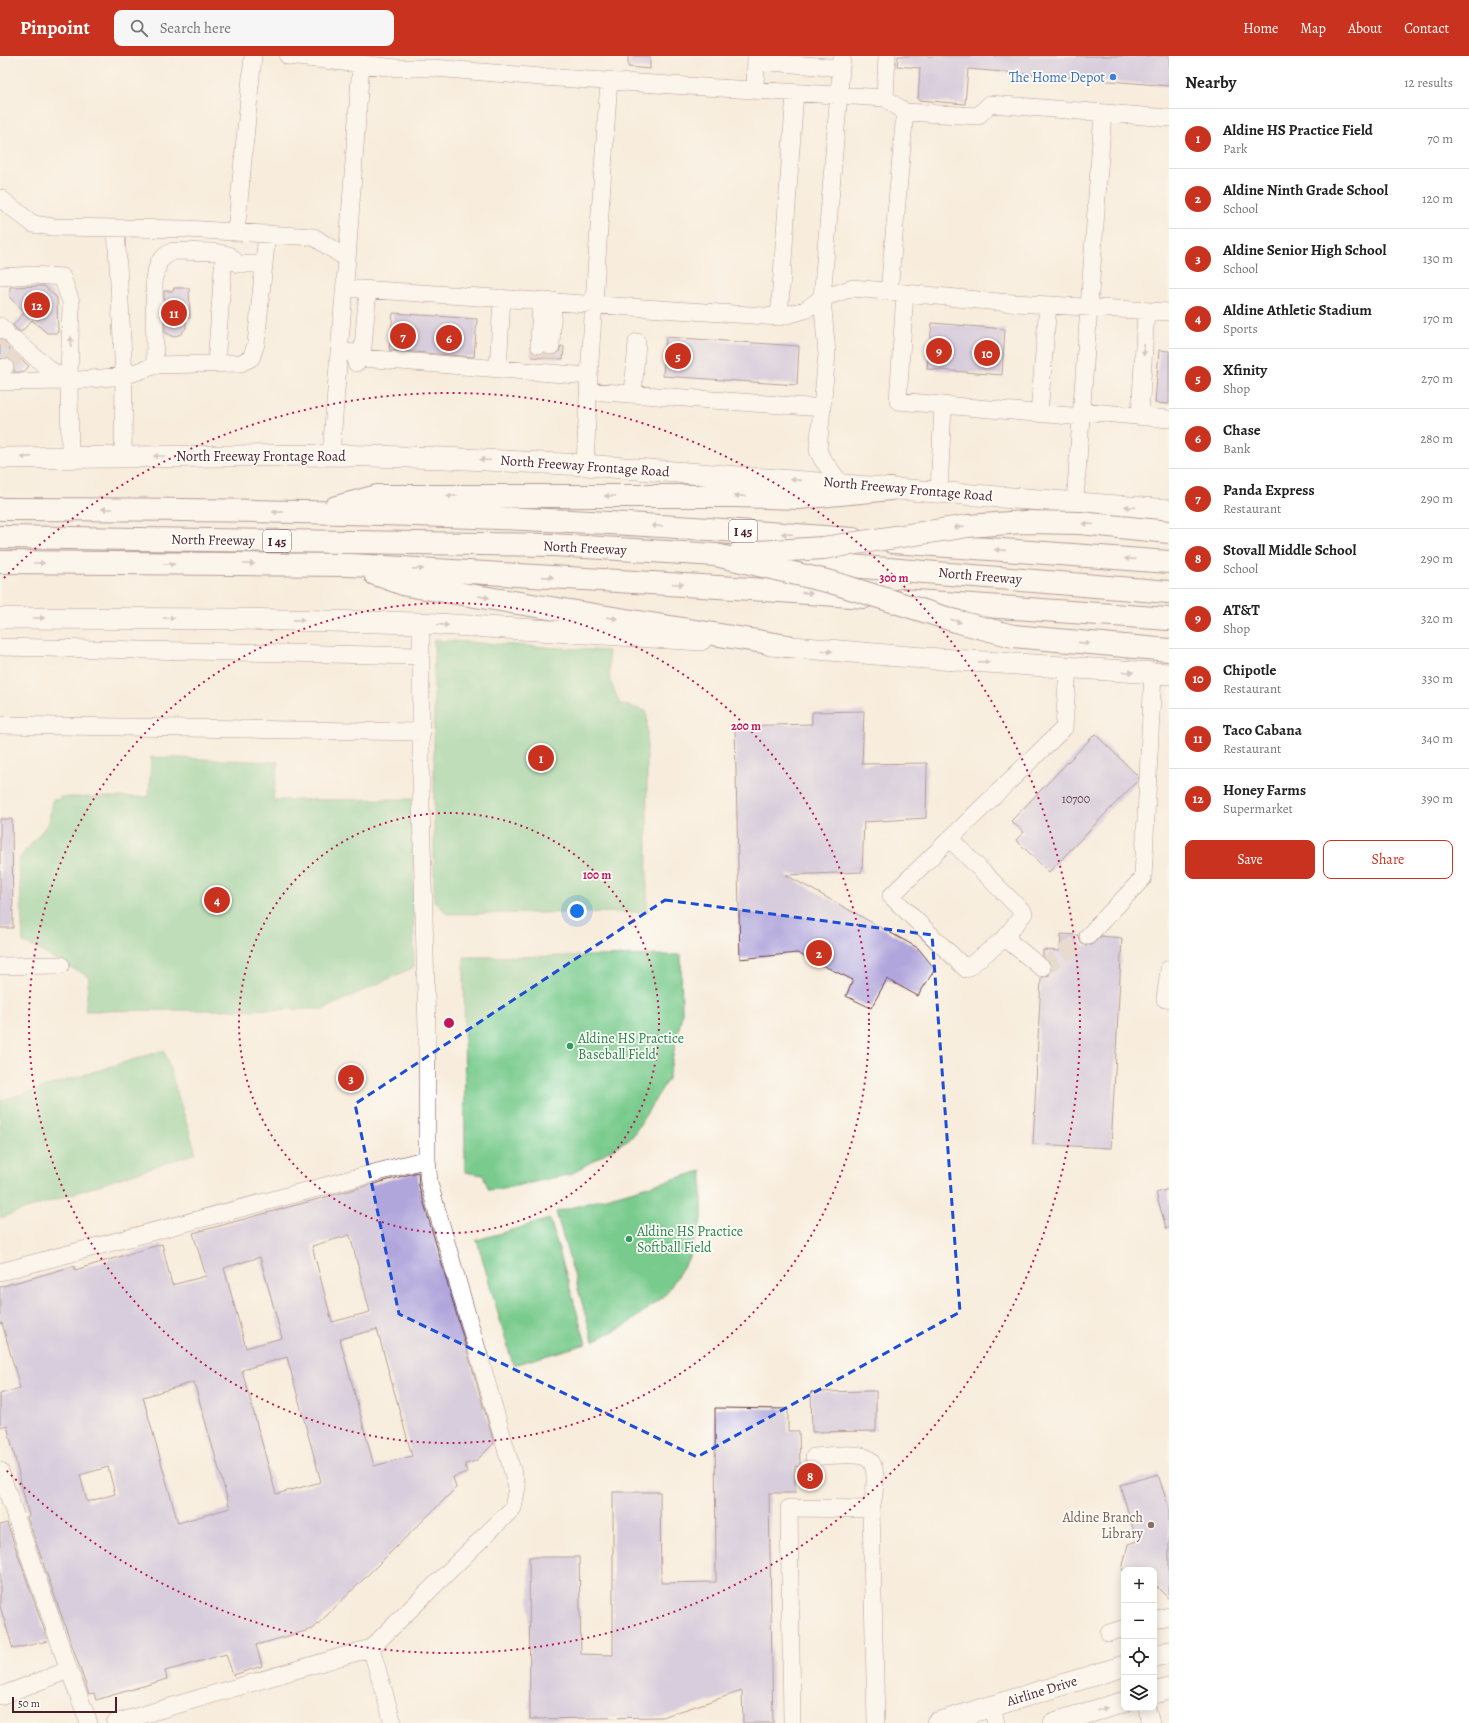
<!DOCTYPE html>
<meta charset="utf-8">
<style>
body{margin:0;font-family:Alegreya,serif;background:#f6f6f6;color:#222}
.controls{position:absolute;right:12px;bottom:12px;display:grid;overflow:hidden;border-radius:8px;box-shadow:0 2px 10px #0003}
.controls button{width:36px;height:36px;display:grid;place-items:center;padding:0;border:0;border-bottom:1px solid #e0e0e0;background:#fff;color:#222;font:20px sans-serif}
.scale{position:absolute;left:12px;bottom:10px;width:105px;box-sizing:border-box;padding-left:4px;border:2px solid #4a1f2b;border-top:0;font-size:11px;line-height:14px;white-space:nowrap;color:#4a1f2b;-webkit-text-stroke:3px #fdfcf7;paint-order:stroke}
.you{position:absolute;left:577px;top:855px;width:14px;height:14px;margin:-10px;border:3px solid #fff;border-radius:50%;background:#1a73e8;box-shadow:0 0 0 6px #1a73e833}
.badge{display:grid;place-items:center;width:26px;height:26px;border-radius:50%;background:#c8321e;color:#fff;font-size:13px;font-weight:700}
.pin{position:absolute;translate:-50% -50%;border:2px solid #fff;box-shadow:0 1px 4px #0006}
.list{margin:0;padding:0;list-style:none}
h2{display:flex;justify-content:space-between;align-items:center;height:52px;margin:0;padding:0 16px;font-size:17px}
h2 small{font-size:13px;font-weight:400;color:#767676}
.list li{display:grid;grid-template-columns:26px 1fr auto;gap:12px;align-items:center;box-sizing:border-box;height:60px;padding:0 16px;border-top:1px solid #e0e0e0}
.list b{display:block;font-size:15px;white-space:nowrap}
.list p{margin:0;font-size:13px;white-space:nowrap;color:#767676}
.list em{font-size:13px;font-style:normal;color:#767676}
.actions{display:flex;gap:8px;padding:12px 16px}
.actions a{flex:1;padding:9px 0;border:1px solid #c8321e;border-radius:8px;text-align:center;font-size:14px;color:#c8321e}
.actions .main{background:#c8321e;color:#fff}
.icon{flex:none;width:22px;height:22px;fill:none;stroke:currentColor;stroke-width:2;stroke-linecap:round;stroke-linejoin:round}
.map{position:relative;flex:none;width:1169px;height:1667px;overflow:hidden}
header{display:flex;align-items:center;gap:24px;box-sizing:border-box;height:56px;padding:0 20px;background:#c8321e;color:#fff}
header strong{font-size:19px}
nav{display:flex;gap:22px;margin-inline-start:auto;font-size:14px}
.search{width:280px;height:36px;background:#f6f6f6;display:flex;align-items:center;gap:10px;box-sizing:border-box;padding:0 14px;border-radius:8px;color:#767676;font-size:15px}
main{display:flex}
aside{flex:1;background:#fff}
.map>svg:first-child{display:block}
</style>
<header>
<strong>Pinpoint</strong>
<div class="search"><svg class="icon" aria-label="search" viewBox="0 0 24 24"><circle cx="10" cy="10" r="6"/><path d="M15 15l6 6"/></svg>Search here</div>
<nav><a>Home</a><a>Map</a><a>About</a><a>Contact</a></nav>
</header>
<main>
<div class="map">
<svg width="1169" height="1667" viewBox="0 0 1169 1667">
<rect width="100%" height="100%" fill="#fdfcf7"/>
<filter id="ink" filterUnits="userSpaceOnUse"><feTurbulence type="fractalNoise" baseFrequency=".025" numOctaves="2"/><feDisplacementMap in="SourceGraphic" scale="8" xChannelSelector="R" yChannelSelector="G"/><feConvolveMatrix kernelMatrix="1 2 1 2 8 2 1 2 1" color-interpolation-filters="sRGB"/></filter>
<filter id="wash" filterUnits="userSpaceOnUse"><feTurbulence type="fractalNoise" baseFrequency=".012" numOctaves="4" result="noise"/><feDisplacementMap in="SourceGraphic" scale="16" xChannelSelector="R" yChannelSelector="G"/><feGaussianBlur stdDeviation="0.9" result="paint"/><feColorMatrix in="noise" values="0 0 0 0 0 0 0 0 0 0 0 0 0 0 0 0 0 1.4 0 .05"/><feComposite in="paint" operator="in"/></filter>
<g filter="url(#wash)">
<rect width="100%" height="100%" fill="#f8eddd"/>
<!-- green -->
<path fill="#79cb8d" stroke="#62755c" d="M434,584L608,595L610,624L620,648L647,655V856L447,858L434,845Z
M151,701L278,706L273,744L413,743L414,911L324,953L85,955L89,921L23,886L19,803L49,766L52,744L61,743L60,741H149Z
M681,899L682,958L668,1023L632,1081L571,1118L506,1132L489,1134L483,1119L465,1116L464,901Z
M164,994L196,1097L0,1162V1045Z
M702,1115V1163L688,1203L666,1238L628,1268L593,1285L556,1156Z
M550,1163L586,1288L513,1309L477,1184Z"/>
<g id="blocks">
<!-- building -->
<path fill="#b1a6dc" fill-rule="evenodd" d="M628,0H650V13L628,11Z
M898,0H1169V30L968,13L965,48L918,44L920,12L897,10Z
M44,230L57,242L58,277H47L32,264L21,276L16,273L13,269L25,256L10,242V231Z
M174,232H189L190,262H186V272L181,278L173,281L165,276L164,235H173Z
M393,257L477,263L474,301L389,294Z
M932,267L1005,273L1002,319L927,313Z
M666,281L799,290L797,329L663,320Z
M0,284L4,286L7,291L29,310L24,316H14L15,309L9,302L0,303Z
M561,290L564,291L563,303L532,301L533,296L538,299L544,297L550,300L555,299L559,296Z
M1159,294L1169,295V348L1155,347Z
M864,655L862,708L927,707L926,762L864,766L862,816L786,819L918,892L935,913L918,940L887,923L871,952L846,940L853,924L797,897L740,903L735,670L812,668V656Z
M1095,678L1138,720V724L1049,816L1016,784L1024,776L1011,765Z
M0,763H12L13,872H0Z
M1061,878L1078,879L1081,887L1086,890L1091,889L1101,880L1122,882L1111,1092L1033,1088L1041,922L1049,919L1052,913L1051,908L1043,900V894L1060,895Z
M418,1116L419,1130L494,1387L476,1405L465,1408L467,1416L453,1421L456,1432L313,1573L256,1589L262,1610L233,1619L226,1598L165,1615L167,1623L96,1644L94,1637L89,1638L27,1461L29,1460L7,1369L0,1371V1338L20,1332L2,1267L0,1268V1231L74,1210L75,1214L162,1188L172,1229L206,1220L193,1177ZM350,1179L370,1256L332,1266L312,1190ZM260,1201L282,1282L246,1292L224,1212ZM377,1273L412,1400L374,1410L340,1283ZM287,1301L321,1426L276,1438L242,1314ZM194,1326L230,1452L178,1467L143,1341ZM108,1411L115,1438L87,1446L80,1419Z
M1169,1133V1172H1166L1156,1137Z
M876,1335V1375L812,1376L811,1336Z
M715,1352L788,1353V1375H799L800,1411L795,1410V1437H769L773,1667H743L742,1635L662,1661L530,1663L529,1501H579L581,1598L613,1599V1436H660L661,1527L716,1526Z
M1158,1418L1169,1453V1543L1154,1528V1514H1122L1128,1488L1137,1485L1120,1429Z
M7,1467L48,1585L13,1593L0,1550V1469Z"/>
</g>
</g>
<g filter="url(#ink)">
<use href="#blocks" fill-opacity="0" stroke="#643e46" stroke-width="1"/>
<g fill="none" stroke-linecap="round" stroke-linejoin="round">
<!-- minor-tunnel -->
<path stroke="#d5c4b9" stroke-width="17" stroke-dasharray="17 8" stroke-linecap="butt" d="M0,289L10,279
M538,301L539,289
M550,302L551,290
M5,311L17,299
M1042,912L1088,880"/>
<!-- minor casing -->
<g stroke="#643e46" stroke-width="18">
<path id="minor" d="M288,0L397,12H434L541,21L885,42L905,56L978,60L990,48L1169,62
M756,5L841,12
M755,35L756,0
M885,42L887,0
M0,142L33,168L52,171L187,173L314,181L347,203L339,296L331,399
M116,172L124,320L123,400
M236,176L253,0
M347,203L361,7
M0,221L34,219L62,221L71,246L69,325
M345,232L779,261L805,254L822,242L853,232L999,246L1169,256
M889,236L905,56
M905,237L898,345L943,349
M779,261L795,37
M0,270L6,276
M14,283L49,313L69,325
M539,289L541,244
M551,290L553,245
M339,296L358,297L362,302L589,320
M356,307L362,302L368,233
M216,308L224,198
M155,310L154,222L159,206L166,199L173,195L215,196L229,199L238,208H264
M498,313L502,242
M0,315L5,311
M0,326L69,325
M589,335L822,352
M633,338L637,286
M1082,355L1169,363
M1039,357L1048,249
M1140,360L1146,255
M70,401L69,325L124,320L157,309L241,307L251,302L256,288L267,178
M585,409L589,320L609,24
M841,428L822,403L818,394L827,298L822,242L842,0
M939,436L943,349L1082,361
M1075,446L1103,57
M0,591L420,600
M0,669L422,676
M950,783L1024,857L1005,882L966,913L891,840L1064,672L1068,612
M1088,880L1143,822L1153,617
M1005,882L1042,912
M0,910L61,909
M1169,913L1165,943H1169
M0,1216L427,1103
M814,1401C827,1400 857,1396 867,1402C880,1409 874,1441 871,1453L876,1667
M0,1415L69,1614L89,1667
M1154,1564L1169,1560
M1109,1577L1124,1572
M0,1640L69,1614
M991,1650L996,1667
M1147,1652L1151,1667
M115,1667L371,1592
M393,1667L371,1592L513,1452L517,1431L429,1127L427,1103V973L421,750V567
M792,1667L789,1452L871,1453"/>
</g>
<!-- major casing -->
<g stroke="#643e46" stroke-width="22">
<path id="major" d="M0,402L331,399L445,402L585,409L1169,454
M0,562L243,563L421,567L701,584
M770,589L910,601L1169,618
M1154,1601L1169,1596
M1154,1637L1169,1633
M937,1667L1124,1610
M1054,1667L1124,1646"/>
</g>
<!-- highway casing -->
<g stroke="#643e46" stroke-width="24">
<path id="highway" d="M336,451L377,440H734L799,442L891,433
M0,453C174,453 349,455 523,463C633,467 743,475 853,483
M0,481L553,489L716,499L1169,536
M893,486L1169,506
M0,506L351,509L751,533L865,541
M375,518L406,529L788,590
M901,544L1169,563"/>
</g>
<!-- minor -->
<use href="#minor" stroke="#fff" stroke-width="17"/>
<!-- major -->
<use href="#major" stroke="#fff" stroke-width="21"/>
<!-- highway -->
<use href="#highway" stroke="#fff" stroke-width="22"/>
<!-- highway-bridge casing -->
<g stroke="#643e46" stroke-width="24" stroke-linecap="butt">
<path id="highway-bridge" d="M740,497L823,492L968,470L1024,466L1080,467L1169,476
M716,499L831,526L959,566L1013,580L1169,594"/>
</g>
<!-- highway-bridge -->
<use href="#highway-bridge" stroke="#fff" stroke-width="22"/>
</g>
<!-- one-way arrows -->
<defs><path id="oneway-solid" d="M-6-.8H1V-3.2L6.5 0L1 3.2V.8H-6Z"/></defs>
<g fill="#ae9aa0">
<use href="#oneway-solid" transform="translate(71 286) rotate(-90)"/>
<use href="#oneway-solid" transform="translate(1144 294) rotate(93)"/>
<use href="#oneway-solid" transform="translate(159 400) rotate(180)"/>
<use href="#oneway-solid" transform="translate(26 401) rotate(179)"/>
<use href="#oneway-solid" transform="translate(485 404) rotate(-177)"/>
<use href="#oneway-solid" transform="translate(796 424) rotate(-176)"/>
<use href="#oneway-solid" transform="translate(452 440) rotate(-180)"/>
<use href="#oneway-solid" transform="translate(610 440) rotate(-180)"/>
<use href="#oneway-solid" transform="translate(740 440) rotate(-178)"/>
<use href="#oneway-solid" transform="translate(1130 451) rotate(-176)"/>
<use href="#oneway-solid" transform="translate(107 453) rotate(-180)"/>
<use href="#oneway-solid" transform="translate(278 456) rotate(-179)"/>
<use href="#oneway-solid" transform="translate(1088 468) rotate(-175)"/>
<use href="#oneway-solid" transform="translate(657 470) rotate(-177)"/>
<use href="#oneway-solid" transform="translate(959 471) rotate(171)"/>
<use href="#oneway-solid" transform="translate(787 478) rotate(-176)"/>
<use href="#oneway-solid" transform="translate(1000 494) rotate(-176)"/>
<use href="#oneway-solid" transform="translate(1130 503) rotate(-176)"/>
<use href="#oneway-solid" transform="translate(39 507)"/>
<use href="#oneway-solid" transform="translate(169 508)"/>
<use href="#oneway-solid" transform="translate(249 508)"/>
<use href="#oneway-solid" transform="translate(418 513) rotate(3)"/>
<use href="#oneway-solid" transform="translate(548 521) rotate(3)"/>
<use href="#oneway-solid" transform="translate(678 528) rotate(3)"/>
<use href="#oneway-solid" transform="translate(807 537) rotate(4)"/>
<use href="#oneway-solid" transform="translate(484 541) rotate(9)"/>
<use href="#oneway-solid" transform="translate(39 562)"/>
<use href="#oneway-solid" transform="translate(169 562)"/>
<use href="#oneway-solid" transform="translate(612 562) rotate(9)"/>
<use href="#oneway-solid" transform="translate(299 564) rotate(1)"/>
<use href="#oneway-solid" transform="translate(956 565) rotate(17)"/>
<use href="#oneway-solid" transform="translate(443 569) rotate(4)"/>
<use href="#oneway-solid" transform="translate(1084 587) rotate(6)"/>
<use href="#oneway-solid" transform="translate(827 595) rotate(5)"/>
<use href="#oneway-solid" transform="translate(984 606) rotate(4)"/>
<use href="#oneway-solid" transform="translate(1128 616) rotate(3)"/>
<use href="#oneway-solid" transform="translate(1102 1653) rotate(-16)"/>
</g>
</g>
<!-- marked area -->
<path d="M0 0H1169V1667H0ZM665,844L932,879L960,1256L697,1401L399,1258L355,1048Z" fill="#f8eddd" fill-opacity=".55" fill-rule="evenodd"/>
<path fill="none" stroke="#1d4ed8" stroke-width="3" stroke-dasharray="8 5" stroke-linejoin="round" d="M665,844L932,879L960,1256L697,1401L399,1258L355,1048Z"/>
<!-- distance rings -->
<g fill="none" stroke="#c2185b" stroke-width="2" stroke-dasharray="2 4">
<circle cx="449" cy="967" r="210"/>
<circle cx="449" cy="967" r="420"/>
<path d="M4 522A630 630 0 1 1 4 1412"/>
</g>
<!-- markers -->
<circle fill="#3f7fe0" stroke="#fdfcf7" stroke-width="1.5" cx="1113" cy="21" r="4"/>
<g fill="#2e9e5b" stroke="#fdfcf7" stroke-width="1.5">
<circle cx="570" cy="990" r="4"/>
<circle cx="629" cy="1183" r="4"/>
</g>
<circle fill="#8d6e63" stroke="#fdfcf7" stroke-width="1.5" cx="1151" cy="1469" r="4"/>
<g text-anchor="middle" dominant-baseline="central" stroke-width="3.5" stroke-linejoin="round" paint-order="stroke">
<!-- number labels -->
<g font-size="12" fill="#644157">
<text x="1076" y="743">10700</text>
</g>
<!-- shield labels -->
<g fill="#fdfcf7" stroke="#806168" stroke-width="1">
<rect x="729" y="464" width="28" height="22" rx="3"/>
<rect x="263" y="474" width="28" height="22" rx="3"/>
</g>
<g font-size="13" font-weight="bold" fill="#4a1f2b">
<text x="743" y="475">I 45</text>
<text x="277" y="485">I 45</text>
</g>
<!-- shop labels -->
<g font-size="14" fill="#366cbe" stroke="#fdfcf7" text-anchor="end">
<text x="1105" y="21">The Home Depot</text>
</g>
<!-- street labels -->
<g font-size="14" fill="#4a1f2b" stroke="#fdfcf7">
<text x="261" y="400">North Freeway Frontage Road</text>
<text transform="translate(585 410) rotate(4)">North Freeway Frontage Road</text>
<text transform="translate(908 433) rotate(5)">North Freeway Frontage Road</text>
<text transform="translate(213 484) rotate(1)">North Freeway</text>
<text transform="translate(585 492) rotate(3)">North Freeway</text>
<text transform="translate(980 520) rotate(5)">North Freeway</text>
<text transform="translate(1042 1635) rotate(-17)">Airline Drive</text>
</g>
<!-- leisure labels -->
<g font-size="14" fill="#27864d" stroke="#fdfcf7" text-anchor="start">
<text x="578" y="982">Aldine HS Practice<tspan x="578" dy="16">Baseball Field</tspan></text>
<text x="637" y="1175">Aldine HS Practice<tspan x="637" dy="16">Softball Field</tspan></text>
</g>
<!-- education labels -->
<g font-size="14" fill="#785e54" stroke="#fdfcf7" text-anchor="end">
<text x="1143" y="1461">Aldine Branch<tspan x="1143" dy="16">Library</tspan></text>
</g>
</g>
<circle cx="449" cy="967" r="6" fill="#c2185b" stroke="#fdfcf7" stroke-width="2"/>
<g font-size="12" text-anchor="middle" font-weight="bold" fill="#c2185b" stroke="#fdfcf7" stroke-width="3.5" stroke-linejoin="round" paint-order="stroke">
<text x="894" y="526">300 m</text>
<text x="746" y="674">200 m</text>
<text x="597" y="823">100 m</text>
</g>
</svg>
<div class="controls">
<button>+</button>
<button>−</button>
<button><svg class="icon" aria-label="locate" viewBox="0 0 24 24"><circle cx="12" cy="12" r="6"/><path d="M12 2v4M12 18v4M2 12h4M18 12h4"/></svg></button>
<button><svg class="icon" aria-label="layers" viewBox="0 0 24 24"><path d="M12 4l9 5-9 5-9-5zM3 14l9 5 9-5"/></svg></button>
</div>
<div class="scale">50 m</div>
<div class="you"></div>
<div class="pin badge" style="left:541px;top:702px">1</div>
<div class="pin badge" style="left:819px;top:897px">2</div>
<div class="pin badge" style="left:351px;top:1022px">3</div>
<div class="pin badge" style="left:217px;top:844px">4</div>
<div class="pin badge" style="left:678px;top:300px">5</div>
<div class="pin badge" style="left:449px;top:282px">6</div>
<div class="pin badge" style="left:403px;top:280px">7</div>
<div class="pin badge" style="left:810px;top:1420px">8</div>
<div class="pin badge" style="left:939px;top:295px">9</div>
<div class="pin badge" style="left:987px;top:297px">10</div>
<div class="pin badge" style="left:174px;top:257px">11</div>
<div class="pin badge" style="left:37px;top:249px">12</div>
</div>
<aside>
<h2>Nearby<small>12 results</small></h2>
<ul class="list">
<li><span class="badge">1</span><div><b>Aldine HS Practice Field</b><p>Park</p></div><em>70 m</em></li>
<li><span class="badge">2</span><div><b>Aldine Ninth Grade School</b><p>School</p></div><em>120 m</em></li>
<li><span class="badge">3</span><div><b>Aldine Senior High School</b><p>School</p></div><em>130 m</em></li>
<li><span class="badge">4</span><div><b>Aldine Athletic Stadium</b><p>Sports</p></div><em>170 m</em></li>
<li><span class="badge">5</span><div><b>Xfinity</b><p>Shop</p></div><em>270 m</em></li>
<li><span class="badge">6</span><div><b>Chase</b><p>Bank</p></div><em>280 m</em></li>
<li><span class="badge">7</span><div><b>Panda Express</b><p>Restaurant</p></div><em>290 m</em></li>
<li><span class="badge">8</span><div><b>Stovall Middle School</b><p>School</p></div><em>290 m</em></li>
<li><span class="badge">9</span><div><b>AT&amp;T</b><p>Shop</p></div><em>320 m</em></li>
<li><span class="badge">10</span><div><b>Chipotle</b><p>Restaurant</p></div><em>330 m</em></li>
<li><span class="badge">11</span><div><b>Taco Cabana</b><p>Restaurant</p></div><em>340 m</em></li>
<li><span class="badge">12</span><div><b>Honey Farms</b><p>Supermarket</p></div><em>390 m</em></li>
</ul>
<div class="actions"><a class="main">Save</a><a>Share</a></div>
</aside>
</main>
